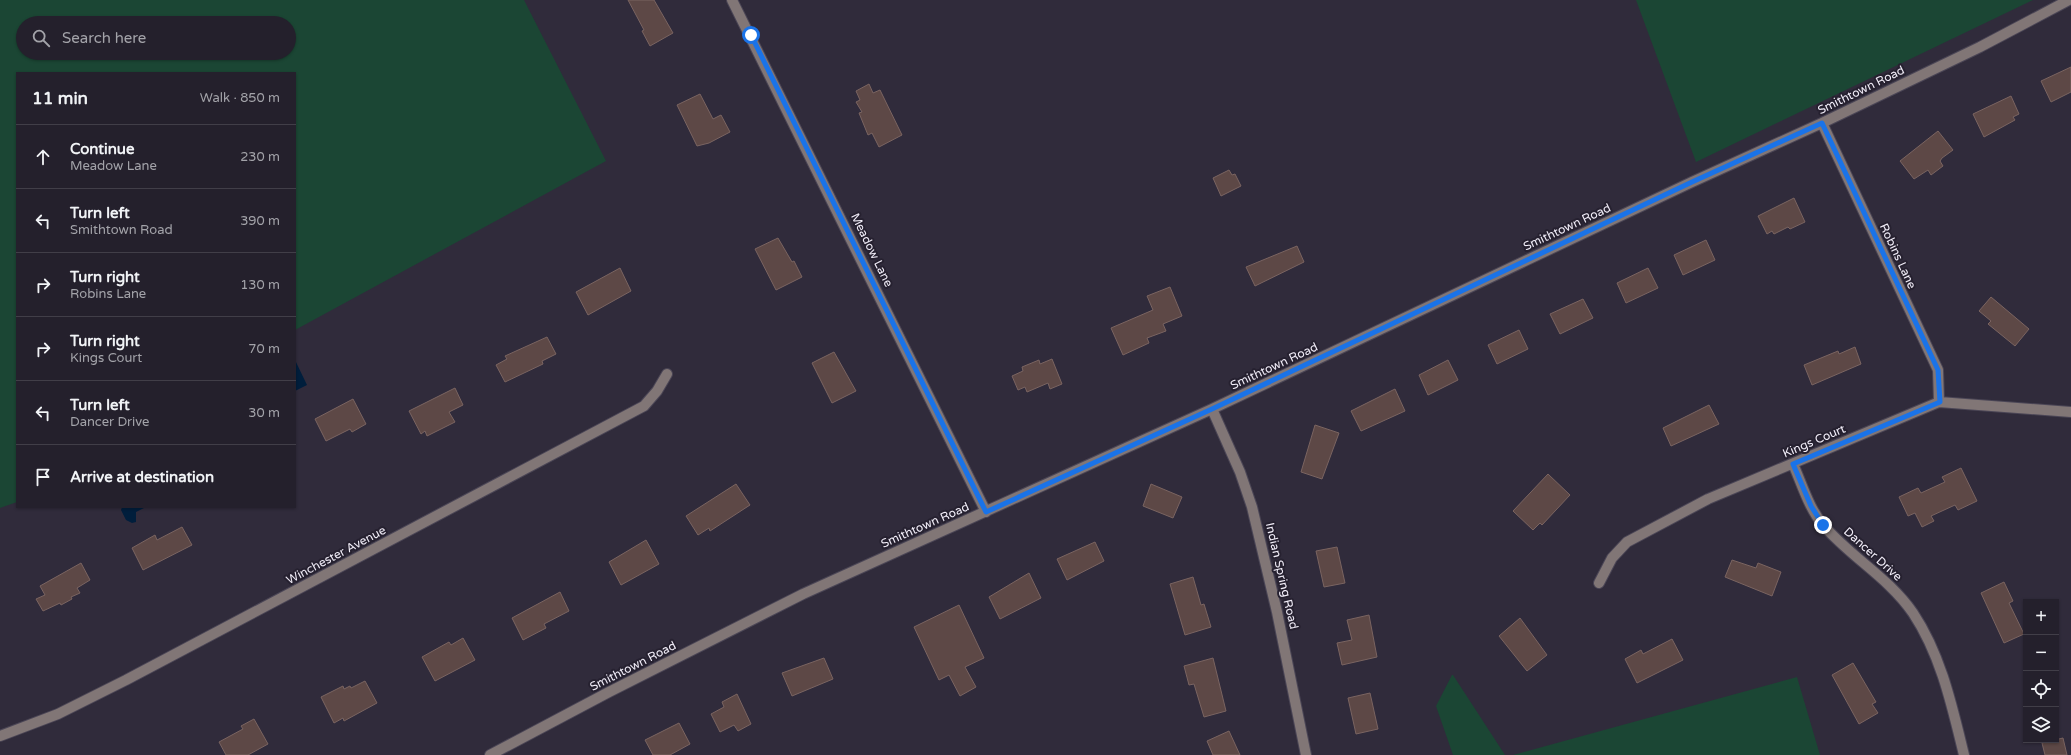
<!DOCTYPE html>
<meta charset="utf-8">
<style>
body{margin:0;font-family:"Varela Round",sans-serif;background:#302d38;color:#f1f3f6}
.controls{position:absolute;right:12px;bottom:12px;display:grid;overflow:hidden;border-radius:0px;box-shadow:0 1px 3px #0004}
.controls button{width:36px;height:36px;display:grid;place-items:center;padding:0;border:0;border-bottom:1px solid #413e48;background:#24202c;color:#f1f3f6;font:20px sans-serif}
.stop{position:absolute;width:12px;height:12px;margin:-9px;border:3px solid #1a73e8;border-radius:50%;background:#fff}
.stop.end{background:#1a73e8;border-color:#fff;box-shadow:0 1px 4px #0008}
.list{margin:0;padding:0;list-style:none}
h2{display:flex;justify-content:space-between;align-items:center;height:52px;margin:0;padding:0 16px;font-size:17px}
h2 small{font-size:13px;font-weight:400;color:#a3a3a9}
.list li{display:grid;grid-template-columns:26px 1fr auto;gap:12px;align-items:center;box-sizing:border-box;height:64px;padding:0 16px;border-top:1px solid #413e48}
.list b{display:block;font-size:15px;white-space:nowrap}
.list p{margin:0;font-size:13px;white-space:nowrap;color:#a3a3a9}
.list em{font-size:13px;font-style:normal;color:#a3a3a9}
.icon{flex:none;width:22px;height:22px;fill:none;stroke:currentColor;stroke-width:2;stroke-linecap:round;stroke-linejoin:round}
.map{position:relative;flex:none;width:2071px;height:755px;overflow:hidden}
.search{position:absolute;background:#24202c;box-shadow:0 1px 3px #0004;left:16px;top:16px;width:280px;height:44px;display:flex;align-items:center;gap:10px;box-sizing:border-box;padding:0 14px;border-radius:22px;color:#a3a3a9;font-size:15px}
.panel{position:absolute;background:#24202c;box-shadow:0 1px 3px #0004;left:16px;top:72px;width:280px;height:436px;border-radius:0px}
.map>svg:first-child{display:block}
</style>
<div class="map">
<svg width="2071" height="755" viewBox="0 0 2071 755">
<rect width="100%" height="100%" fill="#302b3b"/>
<!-- green -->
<path fill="#1b4634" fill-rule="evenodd" d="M0,0H524L606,161L295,330V73H17V502L0,508ZM23,23H289V53H23Z
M1636,0H2033L1696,162Z
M1452,675H1453L1505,755H1453L1436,706Z
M1797,677L1820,755H1513Z"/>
<!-- water -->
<path fill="#001e3c" d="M295,360L307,385L295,391Z
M122,507H146L136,512V522L132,523L126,520L121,510Z"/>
<!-- building -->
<path fill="#5d4846" stroke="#7a6461" d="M628,0H654L673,33L650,46L642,31L644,30Z
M2071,67V92L2051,102L2041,81Z
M869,84L873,93L880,90L902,135L879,147L872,133L868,135L859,113L862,112L856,102L860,100L856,91Z
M700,94L713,119L721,115L730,132L709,143L697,146L677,105Z
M2011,96L2019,114L2013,117L2015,120L1984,137L1973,114Z
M1938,131L1953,150L1942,158L1940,161L1943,166L1931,175L1928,170L1914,179L1900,161Z
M1229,170L1232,175L1235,174L1241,186L1221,196L1213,178Z
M1794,198L1805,222L1790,229L1788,227L1774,234L1772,231L1767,234L1758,216Z
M778,238L792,262L794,261L802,277L776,290L755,249Z
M1706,240L1715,260L1683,275L1674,255Z
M1297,246L1304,262L1255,286L1246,267Z
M620,268L631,291L588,315L576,292Z
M1648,268L1658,288L1626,303L1617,283Z
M1170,287L1182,316L1163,324L1166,331L1147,338L1149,343L1123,355L1111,328L1153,310L1147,296Z
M1991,297L2029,329L2015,346L1988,324L1991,321L1979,311Z
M1583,299L1593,318L1560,334L1550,314Z
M1519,330L1528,349L1497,364L1488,345Z
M547,337L556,354L542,361L543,364L505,382L496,365L507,359L505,356Z
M1855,347L1861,364L1812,385L1804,365L1838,351L1839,354Z
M834,352L856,391L832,403L812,363Z
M1052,359L1062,384L1050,389L1048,383L1027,392L1025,387L1018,390L1012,376L1023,371L1022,367L1039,360L1040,364Z
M1448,360L1458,380L1428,395L1419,375Z
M455,388L463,405L449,412L455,422L427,436L425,431L421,434L409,411Z
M1395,389L1405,411L1361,431L1351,411Z
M353,399L366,424L352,432L350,429L326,441L315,419Z
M1709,405L1719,424L1671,446L1663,428Z
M1315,425L1339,433L1322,479L1301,472Z
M1961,468L1977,501L1958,510L1955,505L1931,516L1934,521L1922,527L1915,513L1908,516L1899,497L1918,488L1921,493L1945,482L1942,477Z
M1548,474L1570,495L1542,525L1540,523L1533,530L1513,511Z
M736,484L750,505L710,531L709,528L698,535L686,516Z
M1151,484L1182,497L1173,518L1143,506Z
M182,527L192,545L143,570L132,548L155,535L157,540Z
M646,540L659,564L621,585L609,562Z
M1095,542L1104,561L1067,580L1057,559Z
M1337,547L1345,583L1324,587L1316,551Z
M1732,560L1756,568L1758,563L1781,572L1772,596L1725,577Z
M81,563L90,580L77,588L80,593L71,597L72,599L61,605L60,603L43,611L36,599L45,595L40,586Z
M1029,573L1041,598L1000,619L989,597Z
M1193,577L1201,605L1204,604L1211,627L1185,635L1170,584Z
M2004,582L2013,601L2009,603L2024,634L2004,643L1981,593Z
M560,592L569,611L544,624L546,628L523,640L512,618Z
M959,605L984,658L965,667L976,687L960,696L949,675L939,680L914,627Z
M1369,615L1377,657L1342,665L1337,643L1352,640L1347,620Z
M1520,618L1547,655L1527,671L1499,636Z
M463,638L475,660L435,681L422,657L449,642L451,645Z
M1672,639L1683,660L1637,683L1625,659L1641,650L1643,654Z
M824,658L833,679L792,696L782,673Z
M1213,658L1226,711L1204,717L1194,684L1189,685L1184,666Z
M1853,663L1876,702L1872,704L1878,713L1859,724L1832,675Z
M365,681L377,703L344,721L343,718L334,723L321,697L343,686L344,689L350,686L351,688Z
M1370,693L1378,729L1356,734L1348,698Z
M737,694L751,724L738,731L734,725L720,732L711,714L724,707L722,702Z
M254,719L268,744L248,755H226L219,742L243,729L241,726Z
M679,723L690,744L670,755H653L645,740Z
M1229,731L1240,755H1213L1207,741Z
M2063,738L2067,755H2045L2042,743Z"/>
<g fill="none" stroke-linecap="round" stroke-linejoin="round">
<!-- minor casing -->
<g stroke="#4b4656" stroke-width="12">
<path id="minor" d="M732,0L986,512
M1822,123L1938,370L1939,402
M1212,409L1240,472L1252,507L1277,612L1306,755
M1793,464C1802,484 1809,509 1824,526C1852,558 1889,578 1913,613C1941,655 1952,706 1964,755
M1599,583L1612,558L1627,542L1708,499L1939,402L2071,412
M0,736L58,714L126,680L644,406L657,391L667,374
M490,755L609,692L803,594L1212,409L1692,182L1822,123L1980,47L2069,0"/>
</g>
<!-- minor -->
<use href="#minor" stroke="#817676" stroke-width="10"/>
</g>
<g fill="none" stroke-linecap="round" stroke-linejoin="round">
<!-- route -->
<path stroke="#1a73e8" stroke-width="5" d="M751,35L986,512L1212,409L1692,182L1822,123L1938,370L1940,402L1793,464L1811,506L1823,525"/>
</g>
<g text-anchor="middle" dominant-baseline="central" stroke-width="4" stroke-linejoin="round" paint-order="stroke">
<!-- street labels -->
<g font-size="12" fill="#f2eef9" stroke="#262130">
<text transform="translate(1861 90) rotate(-26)">Smithtown Road</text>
<text transform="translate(1567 227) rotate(-25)">Smithtown Road</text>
<text transform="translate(872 250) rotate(64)">Meadow Lane</text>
<text transform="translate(1898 256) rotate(65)">Robins Lane</text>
<text transform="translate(1274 366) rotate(-25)">Smithtown Road</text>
<text transform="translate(1814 441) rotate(-23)">Kings Court</text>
<text transform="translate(925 525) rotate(-24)">Smithtown Road</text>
<text transform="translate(1873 554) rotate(42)">Dancer Drive</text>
<text transform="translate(336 555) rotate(-28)">Winchester Avenue</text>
<text transform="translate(1282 576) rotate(77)">Indian Spring Road</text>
<text transform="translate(633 666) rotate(-27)">Smithtown Road</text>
</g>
</g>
</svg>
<div class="controls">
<button>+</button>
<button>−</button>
<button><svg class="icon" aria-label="locate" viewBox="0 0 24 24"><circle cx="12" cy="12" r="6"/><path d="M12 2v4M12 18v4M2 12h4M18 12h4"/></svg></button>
<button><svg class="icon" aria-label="layers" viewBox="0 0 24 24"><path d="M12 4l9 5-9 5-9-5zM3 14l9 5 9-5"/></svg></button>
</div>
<div class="stop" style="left:751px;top:35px"></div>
<div class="stop end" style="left:1823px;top:525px"></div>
<div class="search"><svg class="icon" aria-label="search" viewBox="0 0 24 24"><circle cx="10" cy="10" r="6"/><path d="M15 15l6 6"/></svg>Search here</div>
<section class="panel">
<h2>11 min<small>Walk · 850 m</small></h2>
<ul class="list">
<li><svg class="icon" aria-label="ahead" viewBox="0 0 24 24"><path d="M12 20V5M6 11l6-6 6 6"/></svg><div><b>Continue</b><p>Meadow Lane</p></div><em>230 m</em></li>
<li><svg class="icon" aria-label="left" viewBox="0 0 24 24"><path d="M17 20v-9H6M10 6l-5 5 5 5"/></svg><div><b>Turn left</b><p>Smithtown Road</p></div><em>390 m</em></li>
<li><svg class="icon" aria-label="right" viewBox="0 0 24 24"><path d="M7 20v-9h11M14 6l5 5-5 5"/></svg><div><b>Turn right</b><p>Robins Lane</p></div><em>130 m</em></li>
<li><svg class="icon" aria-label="right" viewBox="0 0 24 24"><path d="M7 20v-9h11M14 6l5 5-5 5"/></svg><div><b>Turn right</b><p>Kings Court</p></div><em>70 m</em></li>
<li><svg class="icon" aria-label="left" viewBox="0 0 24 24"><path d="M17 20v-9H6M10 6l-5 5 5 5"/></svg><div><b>Turn left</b><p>Dancer Drive</p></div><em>30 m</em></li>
<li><svg class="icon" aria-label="arrive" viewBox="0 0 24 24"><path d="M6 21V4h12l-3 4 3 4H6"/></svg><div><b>Arrive at destination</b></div></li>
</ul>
</section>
</div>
